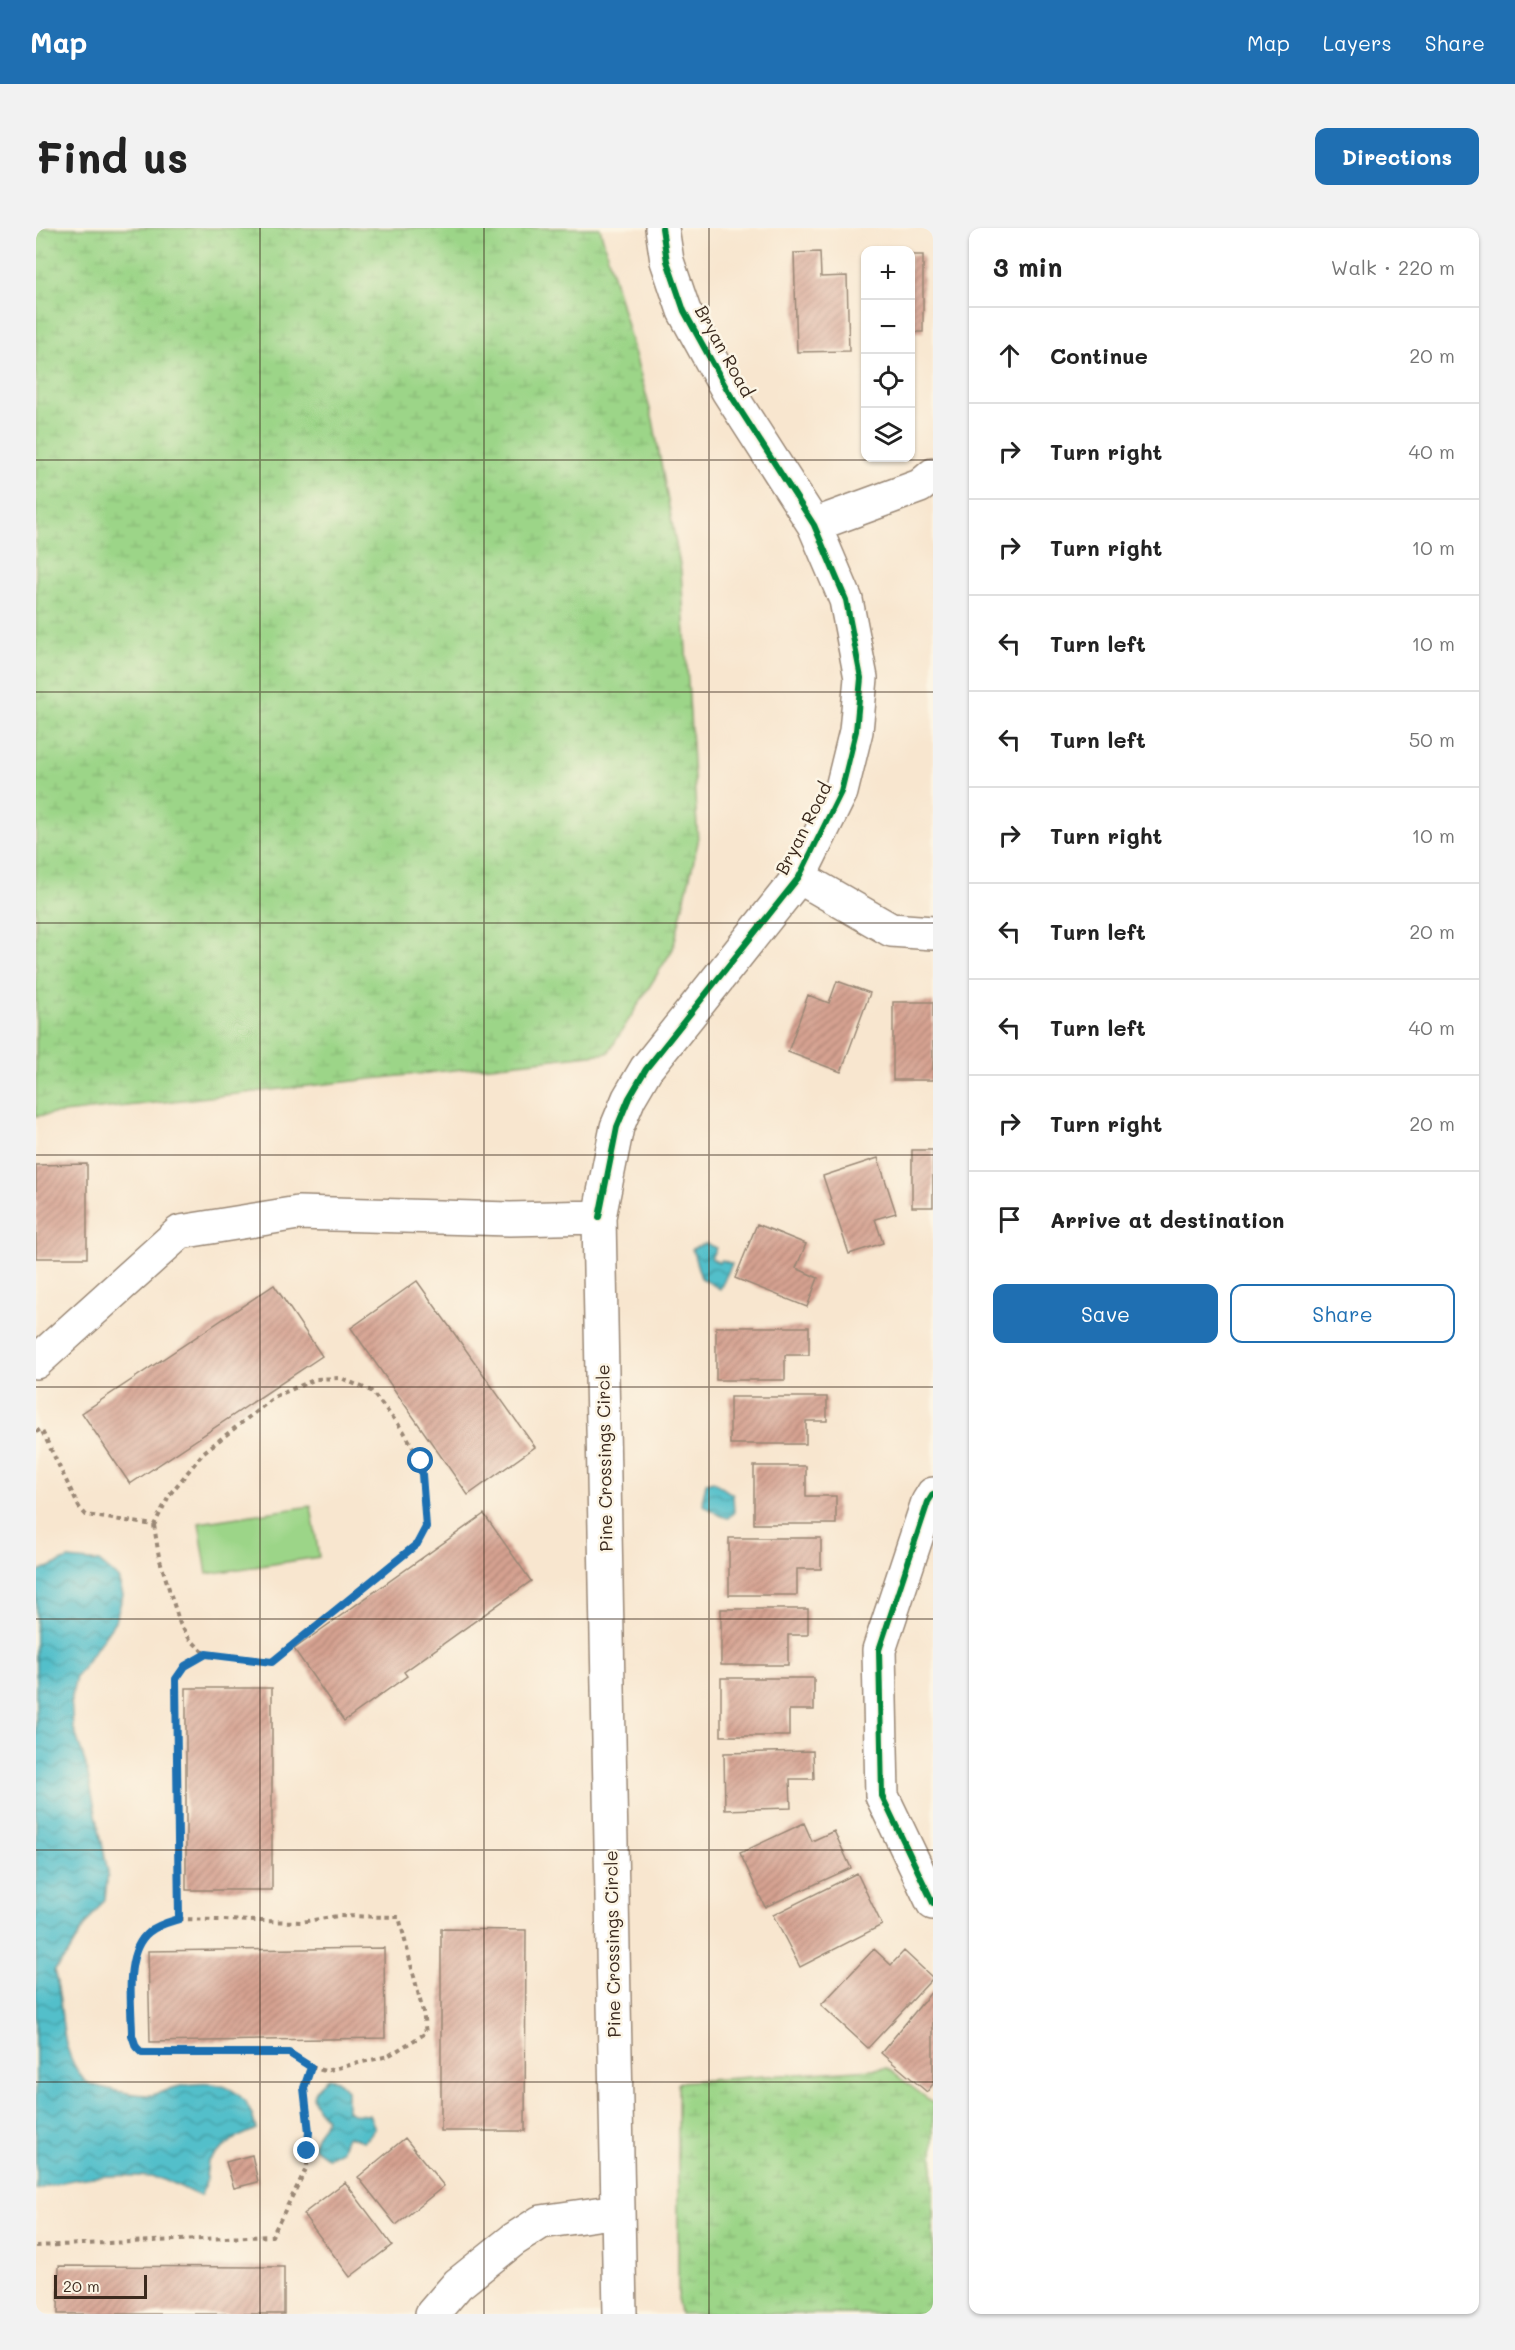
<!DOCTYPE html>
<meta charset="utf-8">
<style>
body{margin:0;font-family:Mali,sans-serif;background:#f2f2f2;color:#222}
.controls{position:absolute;right:18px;top:18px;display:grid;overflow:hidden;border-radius:12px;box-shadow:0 2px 4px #0004}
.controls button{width:54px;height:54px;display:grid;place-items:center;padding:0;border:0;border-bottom:2px solid #e0e0e0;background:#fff;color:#222;font:30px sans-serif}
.scale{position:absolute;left:18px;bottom:15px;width:93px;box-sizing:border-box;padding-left:6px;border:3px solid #3b2a1e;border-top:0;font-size:16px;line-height:21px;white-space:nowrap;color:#3b2a1e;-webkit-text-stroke:4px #fcf5e5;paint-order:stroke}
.stop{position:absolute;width:18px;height:18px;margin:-14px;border:4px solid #1f6fb2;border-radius:50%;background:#fff}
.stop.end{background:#1f6fb2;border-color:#fff;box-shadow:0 2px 6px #0008}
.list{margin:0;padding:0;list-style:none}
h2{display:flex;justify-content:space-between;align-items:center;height:78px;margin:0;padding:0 24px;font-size:26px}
h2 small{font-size:20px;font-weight:400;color:#767676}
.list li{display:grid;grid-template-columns:39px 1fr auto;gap:18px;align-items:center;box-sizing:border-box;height:96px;padding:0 24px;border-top:2px solid #e0e0e0}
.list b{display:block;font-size:22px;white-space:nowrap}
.list em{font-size:20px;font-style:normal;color:#767676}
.actions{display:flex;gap:12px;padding:18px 24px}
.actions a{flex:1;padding:14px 0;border:2px solid #1f6fb2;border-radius:12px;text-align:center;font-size:21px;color:#1f6fb2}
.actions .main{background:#1f6fb2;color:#fff}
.icon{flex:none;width:33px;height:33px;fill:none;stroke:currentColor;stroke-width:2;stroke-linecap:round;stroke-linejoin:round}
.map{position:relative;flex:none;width:897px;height:2086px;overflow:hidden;border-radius:12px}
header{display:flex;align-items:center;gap:36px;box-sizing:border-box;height:84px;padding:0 30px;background:#1f6fb2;color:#fff}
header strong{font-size:28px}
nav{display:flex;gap:33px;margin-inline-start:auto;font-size:21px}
.intro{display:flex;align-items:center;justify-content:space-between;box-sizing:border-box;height:144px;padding:0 36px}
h1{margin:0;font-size:42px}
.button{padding:15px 27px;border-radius:12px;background:#1f6fb2;color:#fff;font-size:21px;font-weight:700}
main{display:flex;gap:36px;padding:0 36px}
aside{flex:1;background:#fff;border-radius:12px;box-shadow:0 2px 4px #0004}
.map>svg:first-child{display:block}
</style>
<header>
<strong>Map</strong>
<nav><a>Map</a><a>Layers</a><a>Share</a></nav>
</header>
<div class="intro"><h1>Find us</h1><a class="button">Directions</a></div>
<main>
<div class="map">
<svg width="897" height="2086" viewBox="0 0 897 2086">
<defs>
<pattern id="wetland-marsh" width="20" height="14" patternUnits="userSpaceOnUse" patternTransform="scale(1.5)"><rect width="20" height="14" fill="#9cd588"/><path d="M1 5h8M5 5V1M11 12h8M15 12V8" fill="none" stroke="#87b775"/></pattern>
<pattern id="water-waves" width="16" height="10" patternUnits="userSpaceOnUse" patternTransform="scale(1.5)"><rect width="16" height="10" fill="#52bfca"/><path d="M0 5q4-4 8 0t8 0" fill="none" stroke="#459ba3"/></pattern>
<pattern id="building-hatch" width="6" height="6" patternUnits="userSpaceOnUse" patternTransform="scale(1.5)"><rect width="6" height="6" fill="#d6a291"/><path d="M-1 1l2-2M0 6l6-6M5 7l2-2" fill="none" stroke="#af8476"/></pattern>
</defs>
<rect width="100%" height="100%" fill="#fcf5e5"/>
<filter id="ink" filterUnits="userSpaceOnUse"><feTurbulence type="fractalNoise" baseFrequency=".0167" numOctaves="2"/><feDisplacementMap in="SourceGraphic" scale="12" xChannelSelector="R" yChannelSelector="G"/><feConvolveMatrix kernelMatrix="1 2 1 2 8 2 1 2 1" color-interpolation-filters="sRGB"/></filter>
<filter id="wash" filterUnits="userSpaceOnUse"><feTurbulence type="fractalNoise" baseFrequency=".008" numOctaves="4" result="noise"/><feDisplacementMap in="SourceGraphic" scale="24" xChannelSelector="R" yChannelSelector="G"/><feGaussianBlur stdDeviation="1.35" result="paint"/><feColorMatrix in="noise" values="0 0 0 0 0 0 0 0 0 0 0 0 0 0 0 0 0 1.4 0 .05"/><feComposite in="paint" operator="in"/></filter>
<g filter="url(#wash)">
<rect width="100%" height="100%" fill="#f8e6cf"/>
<!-- wetland -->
<path fill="url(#wetland-marsh)" stroke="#6c8053" stroke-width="1.5" d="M0,0H564L617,192L645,343L662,614L637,721L572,825L0,888Z
M851,1840L897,1875V2086H644L642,2075V1854Z"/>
<!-- pitch -->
<path fill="#9cd588" stroke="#6c8053" stroke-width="1.5" d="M275,1278L283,1329L171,1346L163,1295Z"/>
<!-- water -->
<path fill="url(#water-waves)" stroke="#467474" stroke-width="1.5" d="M669,1015L680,1020L675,1030L683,1035L686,1032L696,1036L684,1061L665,1050L656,1021Z
M677,1253L697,1267L698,1284L692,1290C685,1289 673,1281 668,1277L667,1270L670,1255Z
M32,1331L63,1334L82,1350L87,1367L79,1393L40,1449L35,1471L37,1498L50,1537L72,1644L69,1671L49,1697L32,1726L18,1743C30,1780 20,1818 48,1852C53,1857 62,1858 69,1860C83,1864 100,1867 114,1867C121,1867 129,1862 136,1860C178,1850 210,1854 220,1901L198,1911L172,1933L169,1958L164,1968C150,1962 132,1951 116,1949C79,1945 34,1949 0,1962V1345Z
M292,1850L301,1852L311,1862V1883L317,1886L333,1887L339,1900L334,1908L327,1913L311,1908L305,1923L292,1930L278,1920C276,1907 287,1903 290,1891C274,1873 271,1865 292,1850Z"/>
<g id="blocks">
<!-- building -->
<path fill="url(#building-hatch)" d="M784,24L785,49L811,48L813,123L761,124L758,25Z
M874,27H887V104H874Z
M801,753L834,765L805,844L752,824L772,767L793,775Z
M857,774H897V852H857Z
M876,922H897V979H876Z
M842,930L860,985L839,991L847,1015L813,1026L787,948Z
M51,936V1030H0V937Z
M721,996L770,1016L760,1040L782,1050L771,1079L699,1050Z
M381,1053L499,1219L432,1267L315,1100Z
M238,1057L286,1128L94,1256L46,1185Z
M680,1099H773V1127H749V1152H680Z
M694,1169H791V1193H770V1216H694Z
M718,1238H770V1268H800V1296H718Z
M448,1286L495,1353L368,1444L371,1448L308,1493L258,1421Z
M693,1310H785V1341H761V1367H693Z
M685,1381H772V1407H752V1437H685Z
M685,1450H778V1482H753V1508H685Z
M150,1460H236V1662H150Z
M777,1523L778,1551H754L755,1580L689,1582L688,1525Z
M768,1595L776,1613L798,1603L815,1640L729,1679L704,1625Z
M821,1645L846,1697L764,1739L737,1687Z
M405,1701L490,1702L489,1903H405Z
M348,1720L349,1810L114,1814L112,1723Z
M838,1721L855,1737L868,1723L897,1750L832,1820L785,1777Z
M897,1762V1856L891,1864L845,1825Z
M369,1910L408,1958L360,1997L322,1949Z
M216,1927L222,1954L198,1960L190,1934Z
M309,1954L356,2017L314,2049L267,1986Z
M23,2038L248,2039V2086H22Z"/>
</g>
</g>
<g filter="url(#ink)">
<use href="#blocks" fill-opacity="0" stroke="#9a8876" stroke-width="1.5"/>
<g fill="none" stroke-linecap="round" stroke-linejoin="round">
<!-- minor casing -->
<g stroke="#9a8876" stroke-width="36">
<path id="minor" d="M778,297L884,258L897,247
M763,649L855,702L897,705
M0,1134L144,1004L262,985L474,991L563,989
M897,1266L892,1274L843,1422L846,1568L897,1675
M396,2086L422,2056L477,2012L505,1994L582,1983
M584,2086L563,989L581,899L593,870L610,841L763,649L805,564L820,503L825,450L810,372L778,297L692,163L648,83L631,33L626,0"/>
</g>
<!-- path -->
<path stroke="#9a8876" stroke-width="4" stroke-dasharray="4.5 4.5" stroke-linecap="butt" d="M0,1204L5,1201L43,1279L50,1287L118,1297L134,1266L168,1224L240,1168L280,1151L305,1150L335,1163L367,1202L385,1233L390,1298L381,1316L236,1434L169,1426L149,1438L140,1451L143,1691C133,1694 121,1697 113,1704C87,1725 95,1777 95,1807L100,1819L106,1825H253L275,1839L289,1843L352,1828L390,1805L387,1784L363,1689L301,1688L265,1694L143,1691
M118,1297L123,1329L144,1396L153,1410L169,1426
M0,2018L236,2008L271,1939L273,1903L269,1860L275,1839"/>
<!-- minor -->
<use href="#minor" stroke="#fff" stroke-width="33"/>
<!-- cycleway casing -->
<g stroke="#fcf5e5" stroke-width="10">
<path id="cycleway" d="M563,989L581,899L593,870L610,841L763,649L805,564L820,503L825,450L810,372L778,297L692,163L648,83L631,33L626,0
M897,1266L892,1274L843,1422L846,1568L897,1675"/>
</g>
<!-- cycleway -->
<use href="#cycleway" stroke="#00873e" stroke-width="6"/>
</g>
</g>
<g fill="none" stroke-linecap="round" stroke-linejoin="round" filter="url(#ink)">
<!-- route -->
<path stroke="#1f6fb2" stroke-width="8" d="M271,1923L273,1904L268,1860L275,1839L253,1825H106L100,1819L96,1807C96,1777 87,1725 113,1704C121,1697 133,1694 143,1691L140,1451L149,1438L170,1426L236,1434L381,1316L390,1299L385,1233"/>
</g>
<!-- grid -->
<path fill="none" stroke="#3b2a1e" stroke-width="1.5" stroke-opacity="0.55" d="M224,0V2086M448,0V2086M673,0V2086M0,232H897M0,464H897M0,695H897M0,927H897M0,1159H897M0,1391H897M0,1622H897M0,1854H897"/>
<g text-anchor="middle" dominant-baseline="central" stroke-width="5" stroke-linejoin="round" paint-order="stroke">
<!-- street labels -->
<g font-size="18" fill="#3b2a1e" stroke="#fcf5e5">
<text transform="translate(689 123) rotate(61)">Bryan Road</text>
<text transform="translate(767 600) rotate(-63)">Bryan Road</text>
<text transform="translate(568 1230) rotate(-91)">Pine Crossings Circle</text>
<text transform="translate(576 1716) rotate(-91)">Pine Crossings Circle</text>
</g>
</g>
</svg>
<div class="controls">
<button>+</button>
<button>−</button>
<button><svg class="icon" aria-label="locate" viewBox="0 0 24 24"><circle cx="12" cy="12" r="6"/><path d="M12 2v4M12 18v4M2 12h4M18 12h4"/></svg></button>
<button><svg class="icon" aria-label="layers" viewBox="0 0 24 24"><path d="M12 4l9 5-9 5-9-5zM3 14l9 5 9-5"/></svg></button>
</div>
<div class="scale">20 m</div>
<div class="stop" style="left:385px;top:1233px"></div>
<div class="stop end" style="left:271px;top:1923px"></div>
</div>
<aside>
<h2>3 min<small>Walk · 220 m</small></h2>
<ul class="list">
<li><svg class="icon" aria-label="ahead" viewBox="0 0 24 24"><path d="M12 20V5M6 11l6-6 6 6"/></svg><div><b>Continue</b></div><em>20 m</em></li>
<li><svg class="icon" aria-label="right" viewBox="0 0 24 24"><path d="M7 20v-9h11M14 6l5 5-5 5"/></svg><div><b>Turn right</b></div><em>40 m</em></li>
<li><svg class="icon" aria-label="right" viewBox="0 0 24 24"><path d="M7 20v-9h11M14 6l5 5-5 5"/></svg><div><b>Turn right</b></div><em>10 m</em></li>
<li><svg class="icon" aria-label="left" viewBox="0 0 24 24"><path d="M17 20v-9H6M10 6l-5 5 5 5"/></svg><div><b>Turn left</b></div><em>10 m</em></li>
<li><svg class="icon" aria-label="left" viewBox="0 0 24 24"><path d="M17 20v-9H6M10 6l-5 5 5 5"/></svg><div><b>Turn left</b></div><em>50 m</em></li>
<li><svg class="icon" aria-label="right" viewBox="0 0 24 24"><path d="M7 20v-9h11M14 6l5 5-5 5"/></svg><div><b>Turn right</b></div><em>10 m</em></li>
<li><svg class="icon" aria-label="left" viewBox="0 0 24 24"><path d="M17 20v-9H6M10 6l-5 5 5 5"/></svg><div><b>Turn left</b></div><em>20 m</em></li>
<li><svg class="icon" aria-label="left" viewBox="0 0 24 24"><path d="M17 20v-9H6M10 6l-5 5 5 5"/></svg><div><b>Turn left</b></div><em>40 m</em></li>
<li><svg class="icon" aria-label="right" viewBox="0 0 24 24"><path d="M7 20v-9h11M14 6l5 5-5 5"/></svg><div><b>Turn right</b></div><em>20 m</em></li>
<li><svg class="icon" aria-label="arrive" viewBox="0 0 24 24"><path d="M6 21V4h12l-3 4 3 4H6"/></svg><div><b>Arrive at destination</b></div></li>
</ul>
<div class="actions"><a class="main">Save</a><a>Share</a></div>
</aside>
</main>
